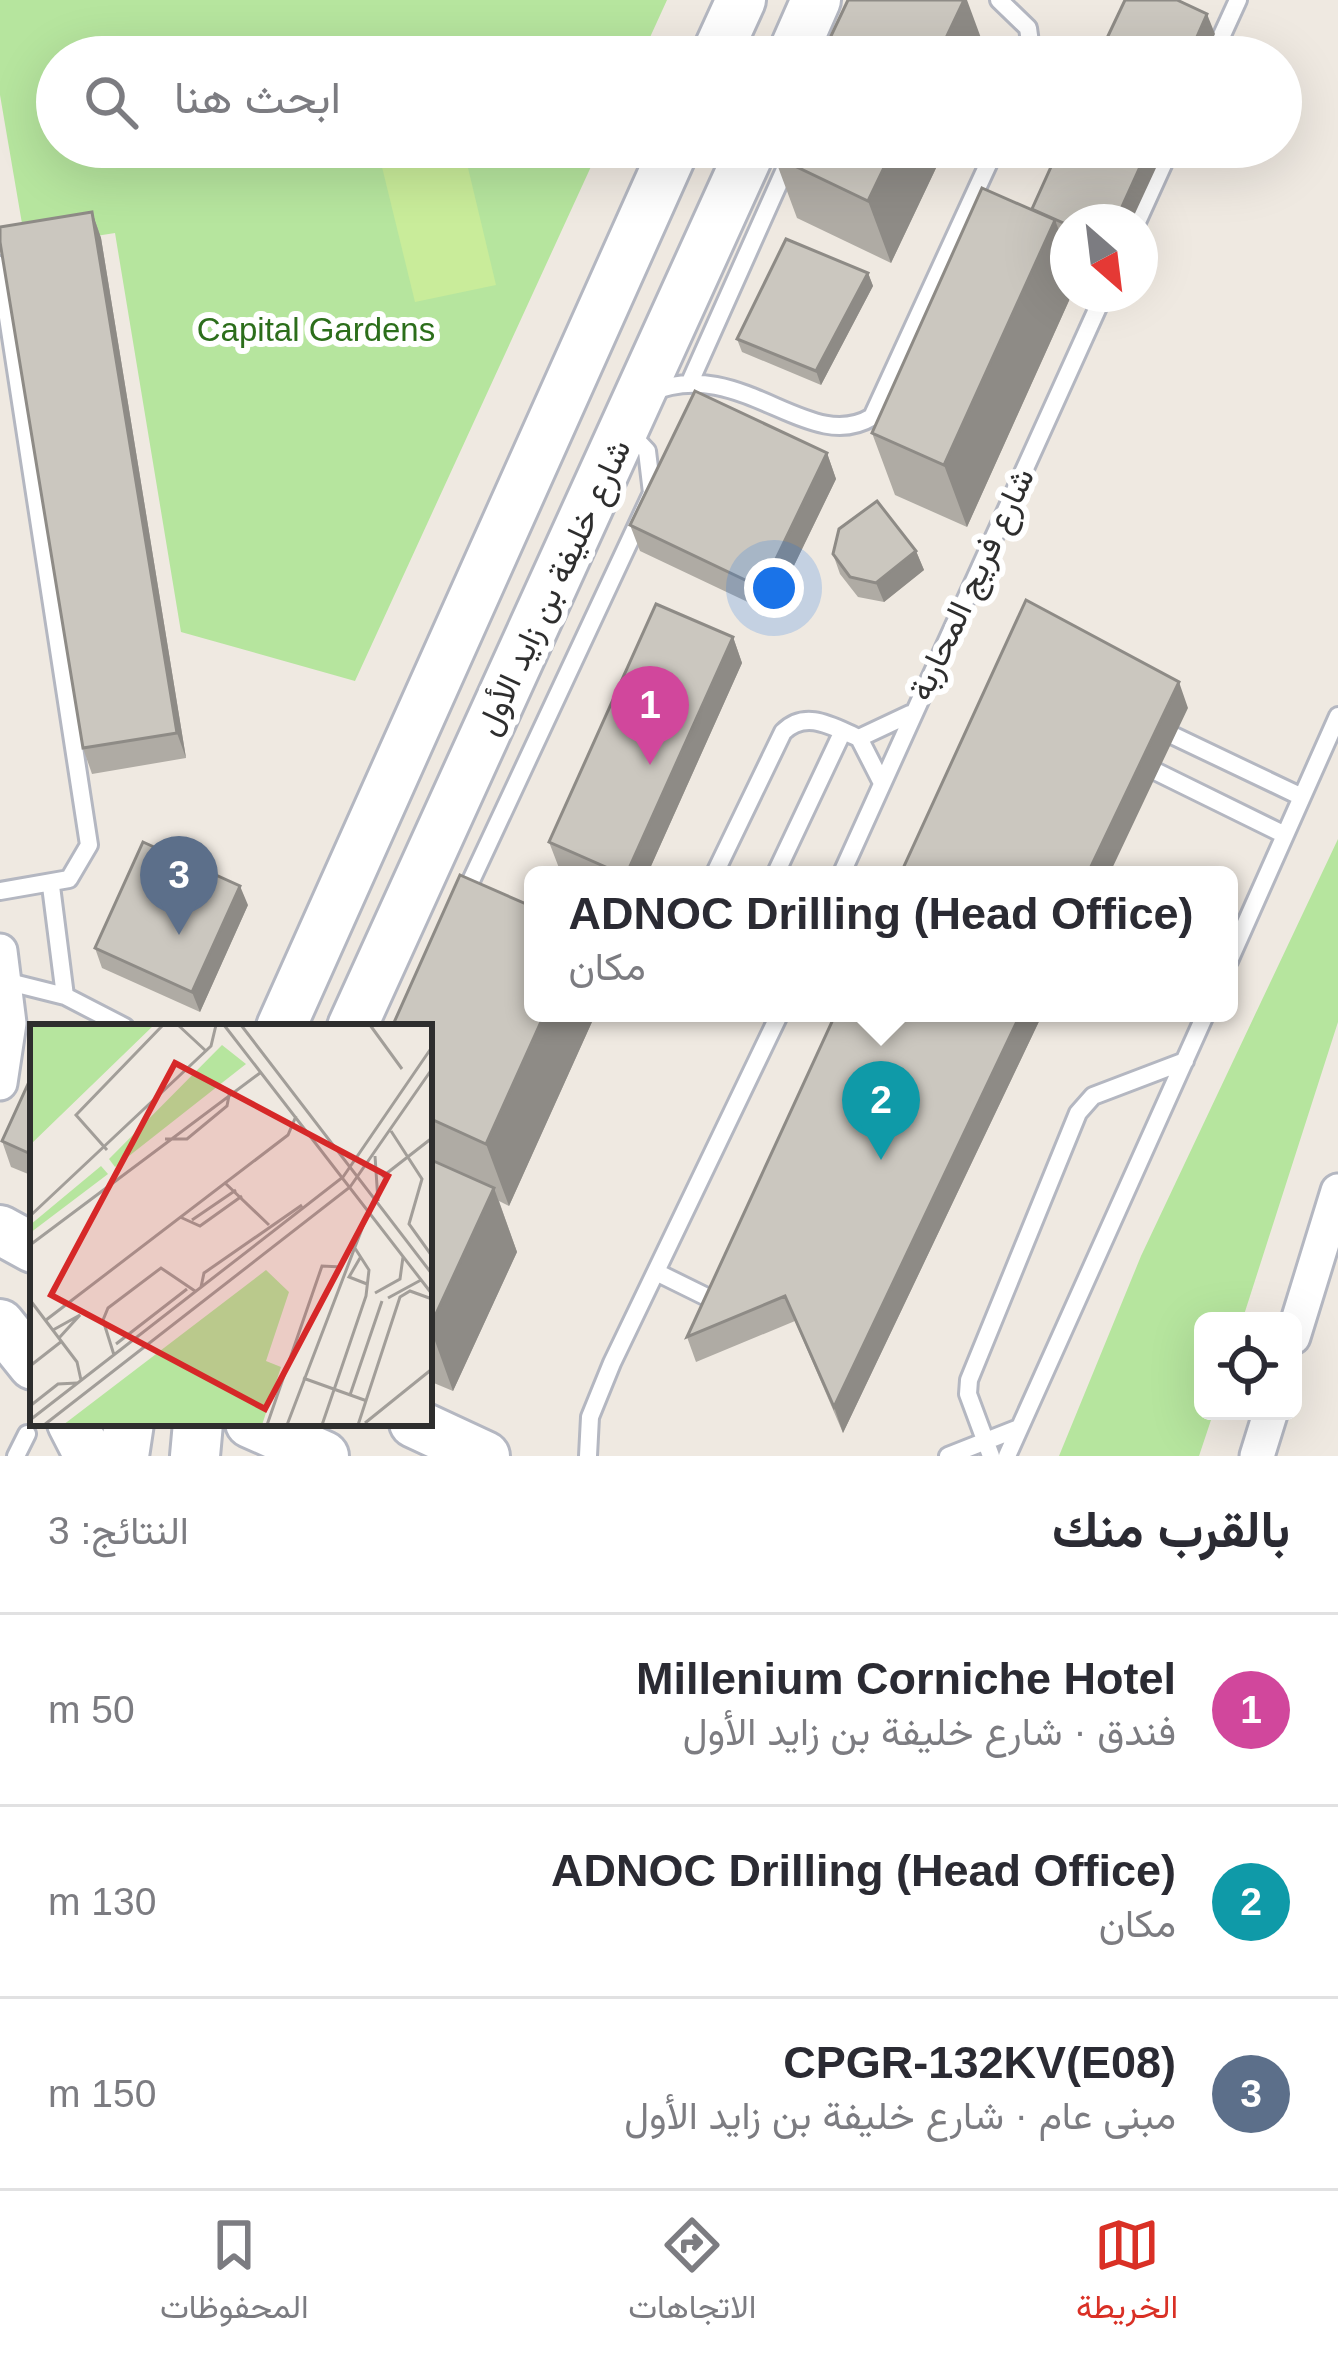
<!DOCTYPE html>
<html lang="ar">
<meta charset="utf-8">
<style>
body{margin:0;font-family:Helvetica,Vazirmatn,sans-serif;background:#f7f7f7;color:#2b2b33;direction:rtl}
.controls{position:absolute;right:36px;bottom:36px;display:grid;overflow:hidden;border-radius:18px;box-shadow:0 12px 48px #0002}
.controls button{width:108px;height:108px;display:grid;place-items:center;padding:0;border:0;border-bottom:3px solid #e1e1e2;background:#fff;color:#2b2b33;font:60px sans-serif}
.compass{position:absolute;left:1050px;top:204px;width:108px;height:108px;border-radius:50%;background:#fff;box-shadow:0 12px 48px #0002;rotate:152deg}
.you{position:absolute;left:774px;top:588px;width:42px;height:42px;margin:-30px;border:9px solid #fff;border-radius:50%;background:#1a73e8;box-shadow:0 0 0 18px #1a73e833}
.badge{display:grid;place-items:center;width:78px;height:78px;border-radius:50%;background:#d93025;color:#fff;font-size:39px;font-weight:700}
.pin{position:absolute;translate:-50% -99px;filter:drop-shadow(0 3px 6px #0008)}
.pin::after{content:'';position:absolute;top:63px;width:42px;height:36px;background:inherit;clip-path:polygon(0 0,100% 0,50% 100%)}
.popup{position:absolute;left:524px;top:866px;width:714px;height:156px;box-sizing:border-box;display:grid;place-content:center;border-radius:18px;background:#fff;filter:drop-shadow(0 3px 9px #0005);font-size:39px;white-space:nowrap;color:#7c7c81}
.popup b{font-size:45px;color:#2b2b33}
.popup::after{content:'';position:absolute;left:50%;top:100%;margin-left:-24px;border:24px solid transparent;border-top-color:#fff}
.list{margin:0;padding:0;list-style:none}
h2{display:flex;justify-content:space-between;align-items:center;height:156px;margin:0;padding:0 48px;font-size:51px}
h2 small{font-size:39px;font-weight:400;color:#7c7c81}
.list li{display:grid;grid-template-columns:78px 1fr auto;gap:36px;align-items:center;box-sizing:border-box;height:192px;padding:0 48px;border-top:3px solid #e1e1e2}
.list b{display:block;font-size:45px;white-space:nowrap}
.list p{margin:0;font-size:39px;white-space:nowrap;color:#7c7c81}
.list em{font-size:39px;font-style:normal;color:#7c7c81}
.icon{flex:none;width:66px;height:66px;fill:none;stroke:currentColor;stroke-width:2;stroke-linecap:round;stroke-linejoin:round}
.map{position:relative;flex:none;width:1338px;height:1456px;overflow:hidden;direction:ltr}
.search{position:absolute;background:#fff;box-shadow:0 12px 48px #0002;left:36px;right:36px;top:36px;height:132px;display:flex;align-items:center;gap:30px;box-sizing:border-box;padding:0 42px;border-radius:66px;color:#7c7c81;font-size:45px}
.sheet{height:732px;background:#fff}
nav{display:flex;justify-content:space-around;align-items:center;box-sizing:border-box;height:168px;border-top:3px solid #e1e1e2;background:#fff;font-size:33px;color:#7c7c81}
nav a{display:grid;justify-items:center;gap:6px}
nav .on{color:#d93025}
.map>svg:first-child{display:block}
</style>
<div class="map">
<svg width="1338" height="1456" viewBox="0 0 1338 1456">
<rect width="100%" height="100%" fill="#efe9e1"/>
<!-- green -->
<path fill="#b6e59e" d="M0,0H667L641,57H57V147H600L355,681L181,632L115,233L26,247L0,95Z
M1338,839V1022L1242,1321H1203V1411H1214L1199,1456H1059L1141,1256Z"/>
<!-- pitch -->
<path fill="#c9ec9a" d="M463,147L496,285L415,302L382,167Z"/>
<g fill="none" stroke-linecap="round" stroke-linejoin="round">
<!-- lane casing -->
<g stroke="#b4b7c1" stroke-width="22">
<path id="lane" d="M999,0L1028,28L1032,57
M1212,57L1238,0
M1137,222L1171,147
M0,265L89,845L69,879L0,891
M690,382L795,147
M649,393C740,353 808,456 872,417L996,147
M1174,736L1302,797
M859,738L910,714
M1157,772L1285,835
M714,875L783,732C806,709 833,727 859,738L881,781
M775,875L843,731
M841,875L1104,294
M51,886L65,996
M462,900L652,493L647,451L628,431
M1229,961L1338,716
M5,981L65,996L125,1027
M656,1272L723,1305
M16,1456L27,1434
M588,1456L590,1417L612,1363L780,1013
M948,1456L1019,1428
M991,1456L968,1394L969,1380L1078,1113L1093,1096L1185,1061
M1007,1456L1206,1013"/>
</g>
<!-- street casing -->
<g stroke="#b4b7c1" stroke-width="39">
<path id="street" d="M0,951L9,1023L0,1083
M1293,1337L1338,1191
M1257,1456L1271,1411"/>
</g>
<!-- secondary casing -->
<g stroke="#b4b7c1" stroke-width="54">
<path id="secondary" d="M715,57L741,0
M791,57L816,0
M281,1027L675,147
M352,1027L752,147
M0,1230L33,1248
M0,1324L33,1365
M72,1423L89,1456
M250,1423L324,1456
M414,1423L485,1456
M124,1456L129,1423
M195,1456L198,1423"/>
</g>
<!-- lane -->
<use href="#lane" stroke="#fff" stroke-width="16"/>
<!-- street -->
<use href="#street" stroke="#fff" stroke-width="33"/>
<!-- secondary -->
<use href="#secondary" stroke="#fff" stroke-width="48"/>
</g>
<!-- wall -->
<path fill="#afaba4" d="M946,147L891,263L797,218L774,156Z
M1162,155L1068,222V242L1062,239L1068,294H1072L967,527L895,495L872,433L1032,210Z
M92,212L101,238L186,758L92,774L83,748Z
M868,273L873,286L821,385L742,352L737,339Z
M827,453L836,479L771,613L640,551L630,525Z
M916,551L924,570L884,602L858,597L840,574L833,554Z
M733,637L742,663L647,875H575L559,868L549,842Z
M248,905L200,1012L102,968L95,948Z
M533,1013H596L509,1206L499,1201L517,1252L453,1391L429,1381V1027Z
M836,1013H1043L843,1433L795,1321L696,1362L687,1337Z
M33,1073V1176L11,1167L2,1141Z"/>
<!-- shaded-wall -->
<path fill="#8e8b86" d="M964,0H967L988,57H937Z
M1207,14L1215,34L1204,57H1188Z
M894,147H946L891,263L868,201Z
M1149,147H1159L1162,155L1131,222H1115Z
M92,212L101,238L186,758L177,733Z
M1055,220L1068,255V294H1072L967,527L944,465Z
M868,273L873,286L821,385L816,371Z
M827,453L836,479L771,613L762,588Z
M916,551L924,570L884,602L876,583Z
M733,637L742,663L647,875H626Z
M1179,682L1188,708L1109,875H1087Z
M240,886L248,905L200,1012L192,992Z
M545,1013H596L509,1206L486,1144Z
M1021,1013H1043L843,1433L834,1407Z
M494,1188L517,1252L453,1391L430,1327Z"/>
<!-- building -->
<path fill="#cbc7bf" stroke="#8e8b86" stroke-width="3" d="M848,0H964L937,57H821Z
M1125,0H1177L1207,14L1188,57H1098Z
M778,147H894L868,201L774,156Z
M1060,147H1149L1115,222H1068V225L1032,209Z
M982,188L1055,220L944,465L872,433Z
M92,212L177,733L83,748L0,242V227Z
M786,239L868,273L816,371L737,339Z
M695,391L827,453L762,588L630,525Z
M877,501L916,551L876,583L850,577L833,554L839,529Z
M1026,600L1179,682L1087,875H900Z
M656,604L733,637L626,875H624L549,842Z
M143,842L240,886L192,992L95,948Z
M460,875L533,907V1013H545L486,1144L429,1118V1027H392Z
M836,1013H1021L834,1407L785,1296L687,1337Z
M33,1073V1155L2,1141Z
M429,1159L494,1188L430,1327H429Z"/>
<g text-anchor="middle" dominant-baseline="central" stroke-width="12" stroke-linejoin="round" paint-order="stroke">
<!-- park labels -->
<g font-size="33" fill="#2c6e1b" stroke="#fff">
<text x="316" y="329">Capital Gardens</text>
</g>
<!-- street labels -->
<g font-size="33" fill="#2e2e2e" stroke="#fff">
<text transform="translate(971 584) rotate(-65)">شارع فريج المحاربة</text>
<text transform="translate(553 587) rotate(-65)">شارع خليفة بن زايد الأول</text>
</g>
</g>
<!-- overview -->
<g transform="translate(30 1024)">
<rect width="402" height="402" fill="#efe9e1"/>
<path d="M0,1H124L0,121ZM192,21L216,40L85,143L79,135ZM71,142L78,150L0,209V201ZM236,246L259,268L236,337L251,343L232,401H33Z" fill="#b6e59e"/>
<path fill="none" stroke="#a29e99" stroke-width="3" d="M148,1L176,27M194,1L402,270M211,1L402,250M340,1L372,45M361,107L392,155L379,200L402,232M135,115H157L197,82L200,66M77,126L46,91L133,1M345,132L348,177M352,153L402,114M194,158L239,201M0,192L181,22L186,1M150,193L170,202L212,172M162,196L206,166M0,221L230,49M330,234L319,253L337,260M171,263L174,249L272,181M345,269L370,255L373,233M358,274L391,256M0,276L47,338L51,356M16,296L258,111L266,92M23,306L50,291L29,314M86,320L157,265M84,331L73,296L78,284L131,244L165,267M0,342L32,317M273,354L337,377M320,371L352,277M0,382L28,360L47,359M0,396L313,153L402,23M335,399L402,345M14,401L320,163L402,45M237,401L292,242L312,243M257,401L338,189M292,401L336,272L339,246L321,218M328,401L370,273L380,267L402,275"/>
<path fill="#d62828" fill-opacity="0.15" stroke="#d62828" stroke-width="6" d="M145,39L358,152L235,385L21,271Z"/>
<rect width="402" height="402" fill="none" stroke="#2e2e2e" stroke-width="6"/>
</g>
</svg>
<div class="controls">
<button><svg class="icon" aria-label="locate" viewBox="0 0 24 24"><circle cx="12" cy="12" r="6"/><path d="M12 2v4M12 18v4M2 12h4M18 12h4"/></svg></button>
</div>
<svg class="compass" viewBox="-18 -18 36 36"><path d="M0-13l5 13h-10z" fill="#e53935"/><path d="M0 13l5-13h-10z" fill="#7c7c81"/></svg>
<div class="you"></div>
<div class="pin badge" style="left:650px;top:765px;background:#d1479c">1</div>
<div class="pin badge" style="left:881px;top:1160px;background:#0f9aa8">2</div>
<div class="popup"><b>ADNOC Drilling (Head Office)</b>مكان</div>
<div class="pin badge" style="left:179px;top:935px;background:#5c6f8a">3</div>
<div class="search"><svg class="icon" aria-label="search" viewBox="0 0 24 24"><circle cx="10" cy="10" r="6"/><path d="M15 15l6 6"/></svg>ابحث هنا</div>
</div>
<section class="sheet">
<h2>بالقرب منك<small>النتائج: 3</small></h2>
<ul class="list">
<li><span class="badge" style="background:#d1479c">1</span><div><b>Millenium Corniche Hotel</b><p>فندق · شارع خليفة بن زايد الأول</p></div><em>50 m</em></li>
<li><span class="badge" style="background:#0f9aa8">2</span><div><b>ADNOC Drilling (Head Office)</b><p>مكان</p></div><em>130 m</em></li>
<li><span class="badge" style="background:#5c6f8a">3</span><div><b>CPGR-132KV(E08)</b><p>مبنى عام · شارع خليفة بن زايد الأول</p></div><em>150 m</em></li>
</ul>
</section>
<nav>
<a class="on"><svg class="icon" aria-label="map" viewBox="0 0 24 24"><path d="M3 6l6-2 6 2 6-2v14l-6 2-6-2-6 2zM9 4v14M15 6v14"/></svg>الخريطة</a>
<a><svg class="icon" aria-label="directions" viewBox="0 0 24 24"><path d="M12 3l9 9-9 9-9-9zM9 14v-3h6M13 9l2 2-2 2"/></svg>الاتجاهات</a>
<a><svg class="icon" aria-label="saved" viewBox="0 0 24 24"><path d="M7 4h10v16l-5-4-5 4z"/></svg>المحفوظات</a>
</nav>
